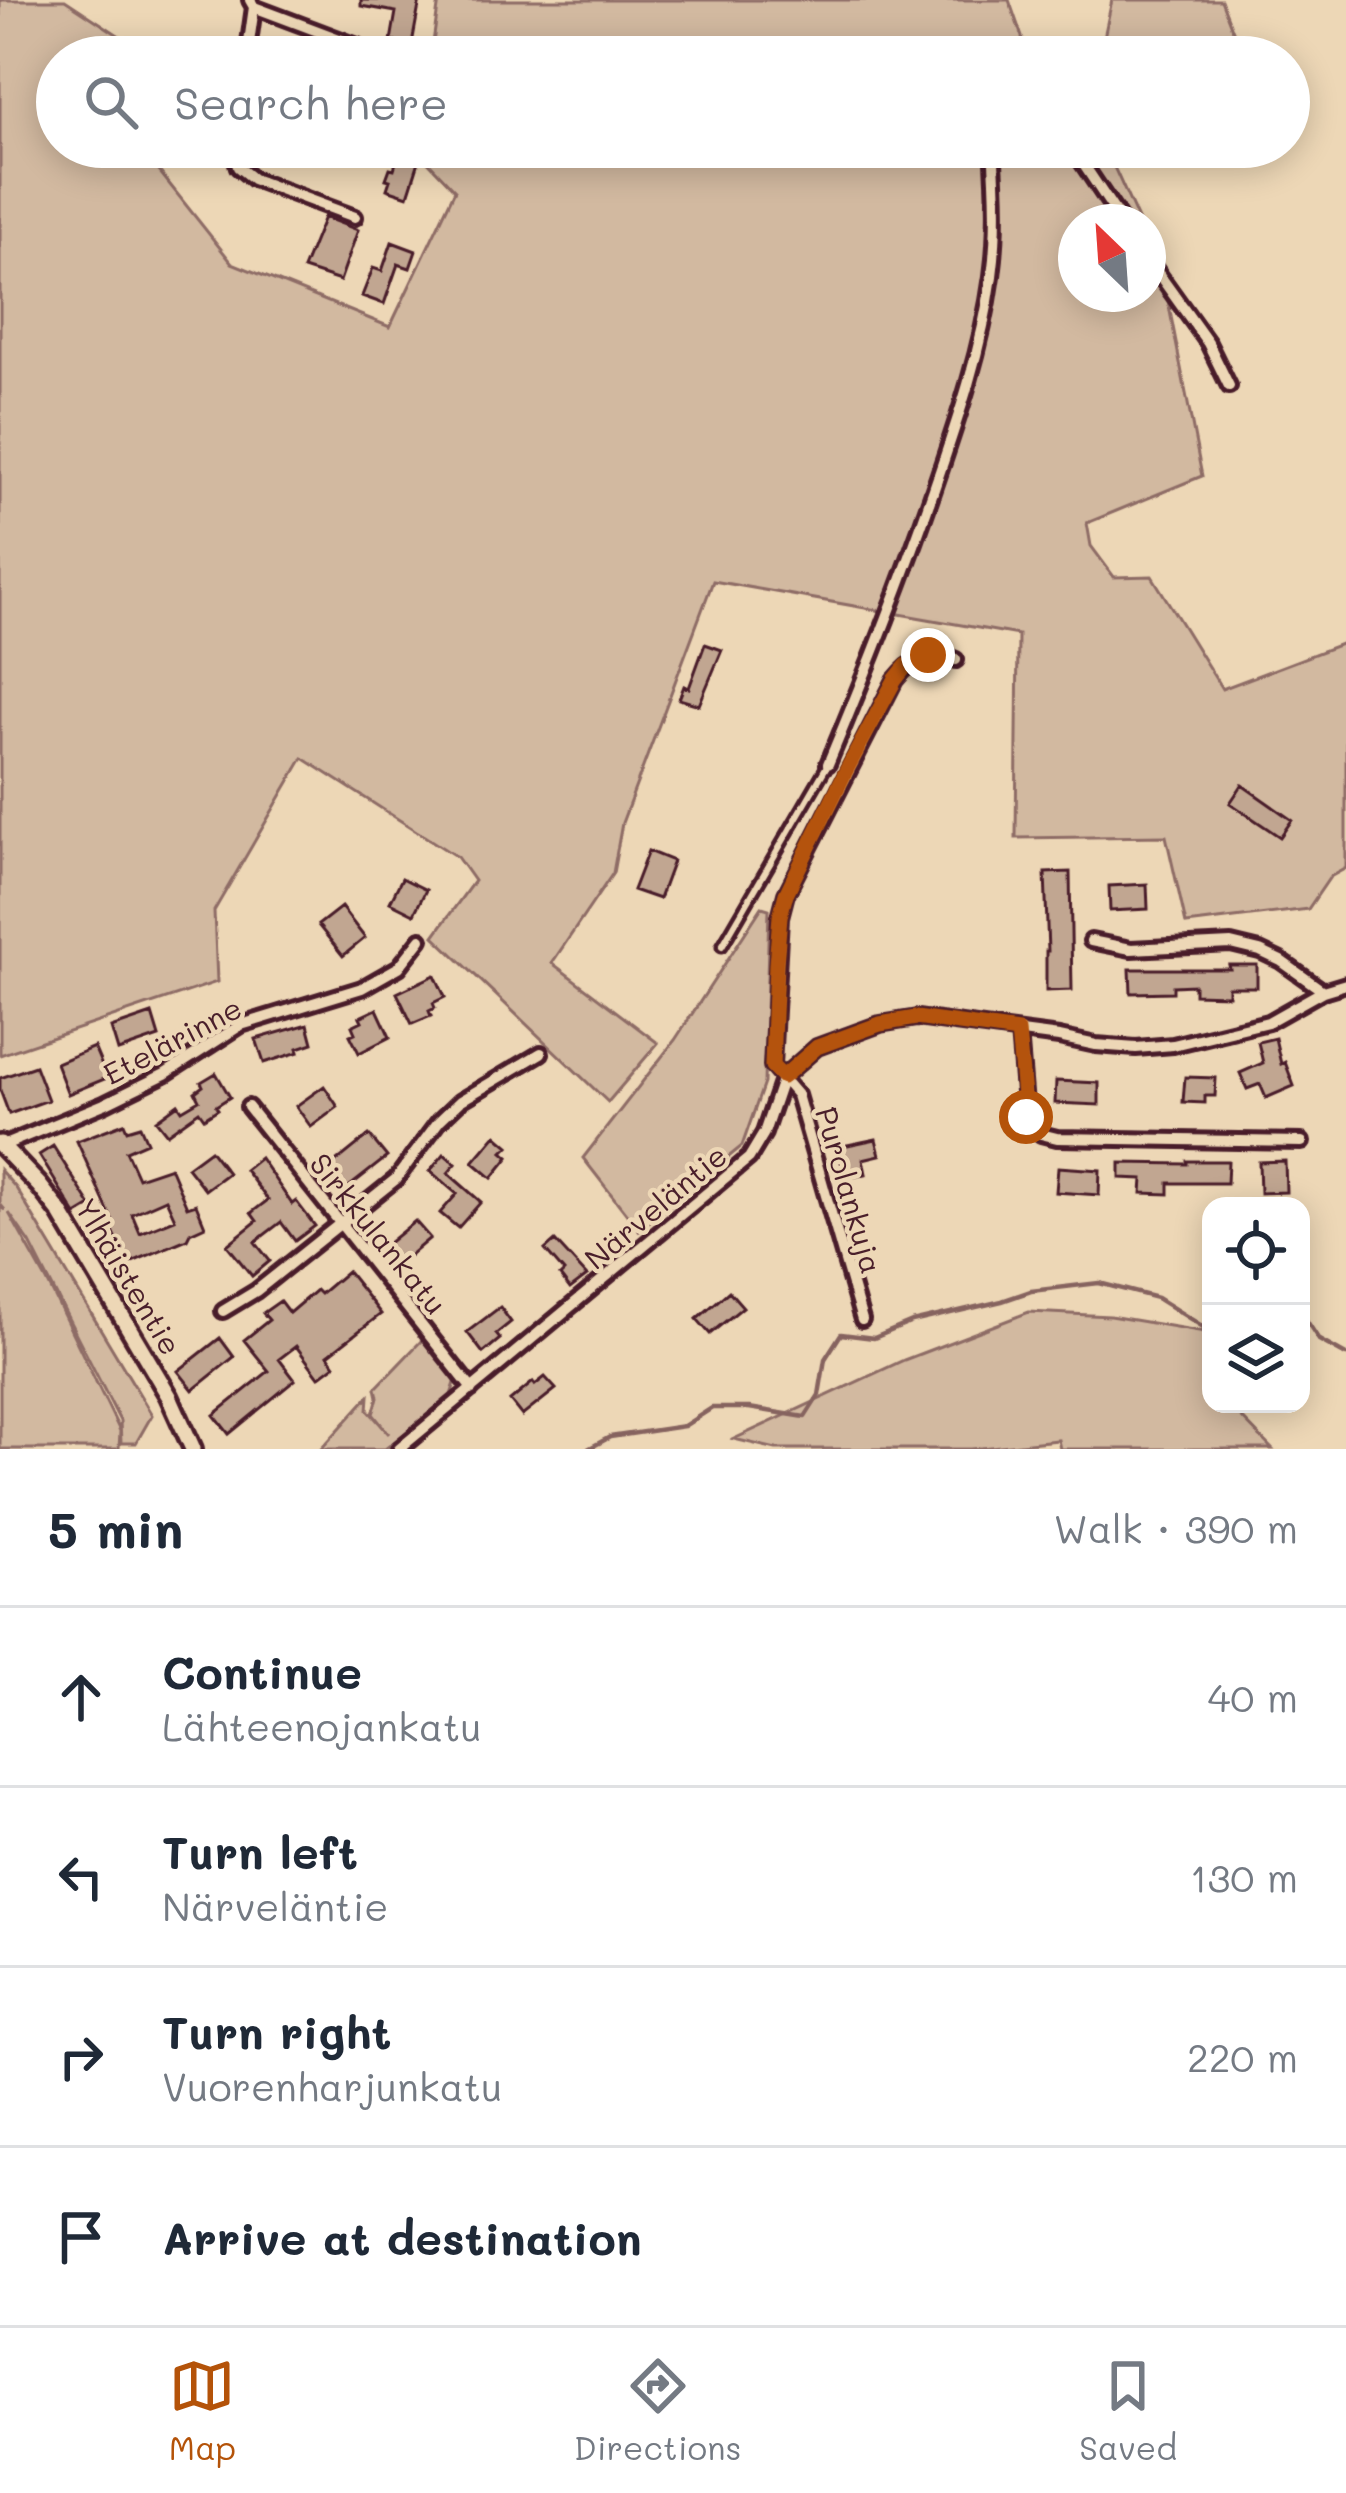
<!DOCTYPE html>
<meta charset="utf-8">
<style>
body{margin:0;font-family:Mali,sans-serif;background:#f6f6f7;color:#1f2937}
.controls{position:absolute;right:36px;bottom:36px;display:grid;overflow:hidden;border-radius:24px;box-shadow:0 6px 30px #0003}
.controls button{width:108px;height:108px;display:grid;place-items:center;padding:0;border:0;border-bottom:3px solid #e0e1e3;background:#fff;color:#1f2937;font:60px sans-serif}
.compass{position:absolute;left:1058px;top:204px;width:108px;height:108px;border-radius:50%;background:#fff;box-shadow:0 6px 30px #0003;rotate:335deg}
.stop{position:absolute;width:36px;height:36px;margin:-27px;border:9px solid #b45309;border-radius:50%;background:#fff}
.stop.end{background:#b45309;border-color:#fff;box-shadow:0 3px 12px #0008}
.list{margin:0;padding:0;list-style:none}
h2{display:flex;justify-content:space-between;align-items:center;height:156px;margin:0;padding:0 48px;font-size:51px}
h2 small{font-size:39px;font-weight:400;color:#747a83}
.list li{display:grid;grid-template-columns:78px 1fr auto;gap:36px;align-items:center;box-sizing:border-box;height:180px;padding:0 48px;border-top:3px solid #e0e1e3}
.list b{display:block;font-size:45px;white-space:nowrap}
.list p{margin:0;font-size:39px;white-space:nowrap;color:#747a83}
.list em{font-size:39px;font-style:normal;color:#747a83}
.icon{flex:none;width:66px;height:66px;fill:none;stroke:currentColor;stroke-width:2;stroke-linecap:round;stroke-linejoin:round}
.map{position:relative;flex:none;width:1346px;height:1449px;overflow:hidden}
.search{position:absolute;background:#fff;box-shadow:0 6px 30px #0003;left:36px;right:36px;top:36px;height:132px;display:flex;align-items:center;gap:30px;box-sizing:border-box;padding:0 42px;border-radius:66px;color:#747a83;font-size:45px}
.sheet{height:876px;background:#fff}
nav{display:flex;justify-content:space-around;align-items:center;box-sizing:border-box;height:168px;border-top:3px solid #e0e1e3;background:#fff;font-size:33px;color:#747a83}
nav a{display:grid;justify-items:center;gap:6px}
nav .on{color:#b45309}
.map>svg:first-child{display:block}
</style>
<div class="map">
<svg width="1346" height="1449" viewBox="0 0 1346 1449">
<rect width="100%" height="100%" fill="#edd7b6"/>
<filter id="ink" filterUnits="userSpaceOnUse"><feTurbulence type="fractalNoise" baseFrequency=".00833" numOctaves="2"/><feDisplacementMap in="SourceGraphic" scale="24" xChannelSelector="R" yChannelSelector="G"/><feConvolveMatrix kernelMatrix="1 2 1 2 8 2 1 2 1" color-interpolation-filters="sRGB"/></filter>
<g filter="url(#ink)">
<!-- green -->
<path fill="#d2b9a0" stroke="#8e6c66" stroke-width="3" d="M0,0H65L144,52L143,57H57V147H140L232,263L390,327L455,190L417,150L418,147H1134L1114,167L1139,222H1076V294H1148V240L1162,270L1202,476L1087,523L1091,546L1114,577L1152,576L1222,689L1346,642V868L1330,877L1308,909L1186,924L1166,836L1016,838L1018,635L713,581L622,823L613,873L552,963L658,1043L608,1102L434,936L474,881L457,857L303,758L214,911L217,982L0,1055Z
M439,0H1009L1029,57H431Z
M1112,0H1221L1243,57H1110L1103,42Z
M762,907L769,909L764,1083L742,1146L639,1230L583,1158L675,1040Z
M0,1170L16,1188L152,1415L136,1443H121L120,1421L30,1243L9,1213L47,1281L120,1431L119,1449H0V1207L5,1210L0,1204Z
M1029,1312L1110,1316L1211,1333V1404H1244L1240,1416L1272,1449H1060L1058,1440L971,1449H776L734,1439L904,1360Z
M423,1339L456,1380L450,1398L385,1449H321L369,1396L368,1410L389,1434L373,1414L378,1397L376,1388Z"/>
<g fill="none" stroke-linecap="round" stroke-linejoin="round">
<!-- stream -->
<path stroke="#86635f" stroke-width="4.5" d="M1301,1312L1319,1340L1346,1355
M588,1449L610,1437L684,1426L712,1408H749L805,1417L819,1395L825,1359L841,1334L874,1338L912,1322L1002,1301L1031,1291L1099,1283L1157,1298L1205,1328H1211"/>
</g>
<!-- building -->
<path fill="#c1a691" stroke="#4a1f2b" stroke-width="3" fill-rule="evenodd" d="M361,0H420L412,44L391,41L396,12L361,6Z
M406,150L421,155L408,196L387,189L390,180L386,179L390,168L394,169L397,159L402,161Z
M324,217L358,230L340,281L303,269Z
M392,242L416,251L410,268L398,264L384,304L362,296L373,268L382,271Z
M705,644L722,650L699,705L679,699L684,686L689,688Z
M1242,785L1292,820L1280,837L1230,803Z
M648,851L673,861L659,899L633,890Z
M1070,872L1072,990L1046,991V951H1048L1045,873Z
M402,878L426,890L414,914L390,902Z
M1147,884L1148,909L1110,911L1109,886Z
M341,907L365,938L343,956L318,925Z
M1229,965H1257V987H1228V995L1194,994V985L1173,986V992L1131,993L1130,969H1230Z
M435,975L445,997L433,1003L435,1008L429,1011L431,1016L412,1024L397,993Z
M377,1009L390,1037L359,1053L350,1035L355,1033L352,1026L362,1021L360,1017Z
M152,1014L159,1037L118,1051L111,1028Z
M308,1024L313,1043L298,1048L299,1052L264,1063L256,1039Z
M1275,1038L1281,1064L1285,1062L1294,1086L1266,1098L1260,1084L1247,1089L1240,1073L1263,1063L1258,1042Z
M94,1047L107,1078L68,1094L56,1063Z
M35,1066L48,1100L9,1114L0,1090V1078Z
M216,1073L230,1097L216,1106L218,1109L204,1118L199,1111L167,1134L156,1120L178,1104L182,1110L199,1100L195,1092L203,1086L201,1082Z
M1185,1077L1216,1078L1215,1096H1205V1103L1183,1102Z
M1056,1081L1099,1083V1105L1055,1103Z
M324,1086L338,1107L311,1127L296,1106Z
M124,1123L127,1130L140,1126L147,1142L126,1151L138,1178L170,1167L187,1207L196,1204L205,1226L190,1233L187,1239L118,1268L111,1250L120,1246L110,1224L113,1222L77,1141ZM166,1199L175,1219L140,1233L132,1214Z
M369,1135L387,1157L345,1190L327,1169Z
M496,1135L509,1146L503,1152L509,1157L492,1178L473,1162Z
M876,1139L880,1155L863,1159L866,1174L845,1179L838,1147Z
M53,1146L91,1206L76,1215L39,1155Z
M210,1150L228,1173L205,1190L187,1167Z
M444,1154L456,1164L448,1173L481,1202L458,1228L440,1213L457,1194L430,1171Z
M260,1158L292,1204L296,1201L315,1226L295,1241L281,1222L255,1242L270,1261L252,1276L227,1245L257,1221L251,1213L268,1200L245,1170Z
M1187,1161H1228L1227,1183H1169V1194L1142,1193L1143,1179L1120,1178V1163L1187,1164Z
M1285,1161L1286,1192L1260,1193L1259,1162Z
M1058,1167L1100,1170L1099,1195L1056,1192Z
M415,1221L430,1238L397,1266L382,1248Z
M555,1241L587,1276L570,1289L560,1276L564,1272L545,1250Z
M347,1271L381,1314L328,1355L335,1365L319,1377L296,1346L279,1359L295,1380L229,1434L214,1415L269,1371L244,1340L269,1320L263,1313L280,1301L289,1313L316,1290L320,1294Z
M729,1291L743,1307L710,1334L697,1319Z
M500,1307L511,1322L496,1334L500,1339L483,1353L467,1332Z
M220,1338L234,1357L193,1390L178,1371Z
M545,1377L556,1389L522,1416L510,1401L533,1382L535,1385Z"/>
<g fill="none" stroke-linecap="round" stroke-linejoin="round">
<!-- lane casing -->
<g stroke="#4a1f2b" stroke-width="15">
<path id="lane" d="M722,946L828,764"/>
</g>
<!-- street casing -->
<g stroke="#4a1f2b" stroke-width="20">
<path id="street" d="M254,7L371,51
M247,57L254,7L250,0
M233,147L238,167L253,179L355,217
M1072,147L1122,222
M1148,259L1208,343L1229,386
M828,764C866,673 902,582 934,489C958,419 982,349 992,276C998,233 996,190 993,147
M1091,941L1131,949L1231,944L1260,951L1281,961L1323,991
M1019,1032L1026,1117L1041,1134L1057,1138L1302,1142
M248,1107L472,1389
M2,1146L104,1104L165,1074L241,1025L362,988L399,967L421,939
M223,1311L256,1291L396,1179L439,1121L460,1101L541,1053
M862,1320L797,1095L772,1066L780,917L786,894L895,680C910,661 931,648 956,660
M399,1449L749,1158L764,1133L783,1077L817,1047L880,1024L917,1018L1059,1037L1096,1045L1136,1048L1173,1045L1268,1022L1323,991L1346,984"/>
</g>
<!-- secondary casing -->
<g stroke="#4a1f2b" stroke-width="24">
<path id="secondary" d="M0,1144L39,1185L60,1212L169,1396L193,1449"/>
</g>
<!-- lane -->
<use href="#lane" stroke="#edd7b6" stroke-width="6"/>
<!-- street -->
<use href="#street" stroke="#edd7b6" stroke-width="10"/>
<!-- secondary -->
<use href="#secondary" stroke="#edd7b6" stroke-width="15"/>
</g>
</g>
<g fill="none" stroke-linecap="round" stroke-linejoin="round" filter="url(#ink)">
<!-- route -->
<path stroke="#b45309" stroke-width="15" d="M928,655L907,665L895,680L846,771L786,894L780,916L776,964L772,1066L783,1077L817,1047L880,1024L916,1018L1018,1032L1026,1117"/>
</g>
<g text-anchor="middle" dominant-baseline="central" stroke-width="9" stroke-linejoin="round" paint-order="stroke">
<!-- street labels -->
<g font-size="30" fill="#4a1f2b" stroke="#edd7b6">
<text transform="translate(172 1040) rotate(-28)">Etelärinne</text>
<text transform="translate(850 1190) rotate(74)">Purolankuja</text>
<text transform="translate(655 1206) rotate(-40)">Närveläntie</text>
<text transform="translate(379 1233) rotate(51)">Sirkkulankatu</text>
<text transform="translate(129 1276) rotate(59)">Ylhäistentie</text>
</g>
</g>
</svg>
<div class="controls">
<button><svg class="icon" aria-label="locate" viewBox="0 0 24 24"><circle cx="12" cy="12" r="6"/><path d="M12 2v4M12 18v4M2 12h4M18 12h4"/></svg></button>
<button><svg class="icon" aria-label="layers" viewBox="0 0 24 24"><path d="M12 4l9 5-9 5-9-5zM3 14l9 5 9-5"/></svg></button>
</div>
<svg class="compass" viewBox="-18 -18 36 36"><path d="M0-13l5 13h-10z" fill="#e53935"/><path d="M0 13l5-13h-10z" fill="#747a83"/></svg>
<div class="stop" style="left:1026px;top:1117px"></div>
<div class="stop end" style="left:928px;top:655px"></div>
<div class="search"><svg class="icon" aria-label="search" viewBox="0 0 24 24"><circle cx="10" cy="10" r="6"/><path d="M15 15l6 6"/></svg>Search here</div>
</div>
<section class="sheet">
<h2>5 min<small>Walk · 390 m</small></h2>
<ul class="list">
<li><svg class="icon" aria-label="ahead" viewBox="0 0 24 24"><path d="M12 20V5M6 11l6-6 6 6"/></svg><div><b>Continue</b><p>Lähteenojankatu</p></div><em>40 m</em></li>
<li><svg class="icon" aria-label="left" viewBox="0 0 24 24"><path d="M17 20v-9H6M10 6l-5 5 5 5"/></svg><div><b>Turn left</b><p>Närveläntie</p></div><em>130 m</em></li>
<li><svg class="icon" aria-label="right" viewBox="0 0 24 24"><path d="M7 20v-9h11M14 6l5 5-5 5"/></svg><div><b>Turn right</b><p>Vuorenharjunkatu</p></div><em>220 m</em></li>
<li><svg class="icon" aria-label="arrive" viewBox="0 0 24 24"><path d="M6 21V4h12l-3 4 3 4H6"/></svg><div><b>Arrive at destination</b></div></li>
</ul>
</section>
<nav>
<a class="on"><svg class="icon" aria-label="map" viewBox="0 0 24 24"><path d="M3 6l6-2 6 2 6-2v14l-6 2-6-2-6 2zM9 4v14M15 6v14"/></svg>Map</a>
<a><svg class="icon" aria-label="directions" viewBox="0 0 24 24"><path d="M12 3l9 9-9 9-9-9zM9 14v-3h6M13 9l2 2-2 2"/></svg>Directions</a>
<a><svg class="icon" aria-label="saved" viewBox="0 0 24 24"><path d="M7 4h10v16l-5-4-5 4z"/></svg>Saved</a>
</nav>
